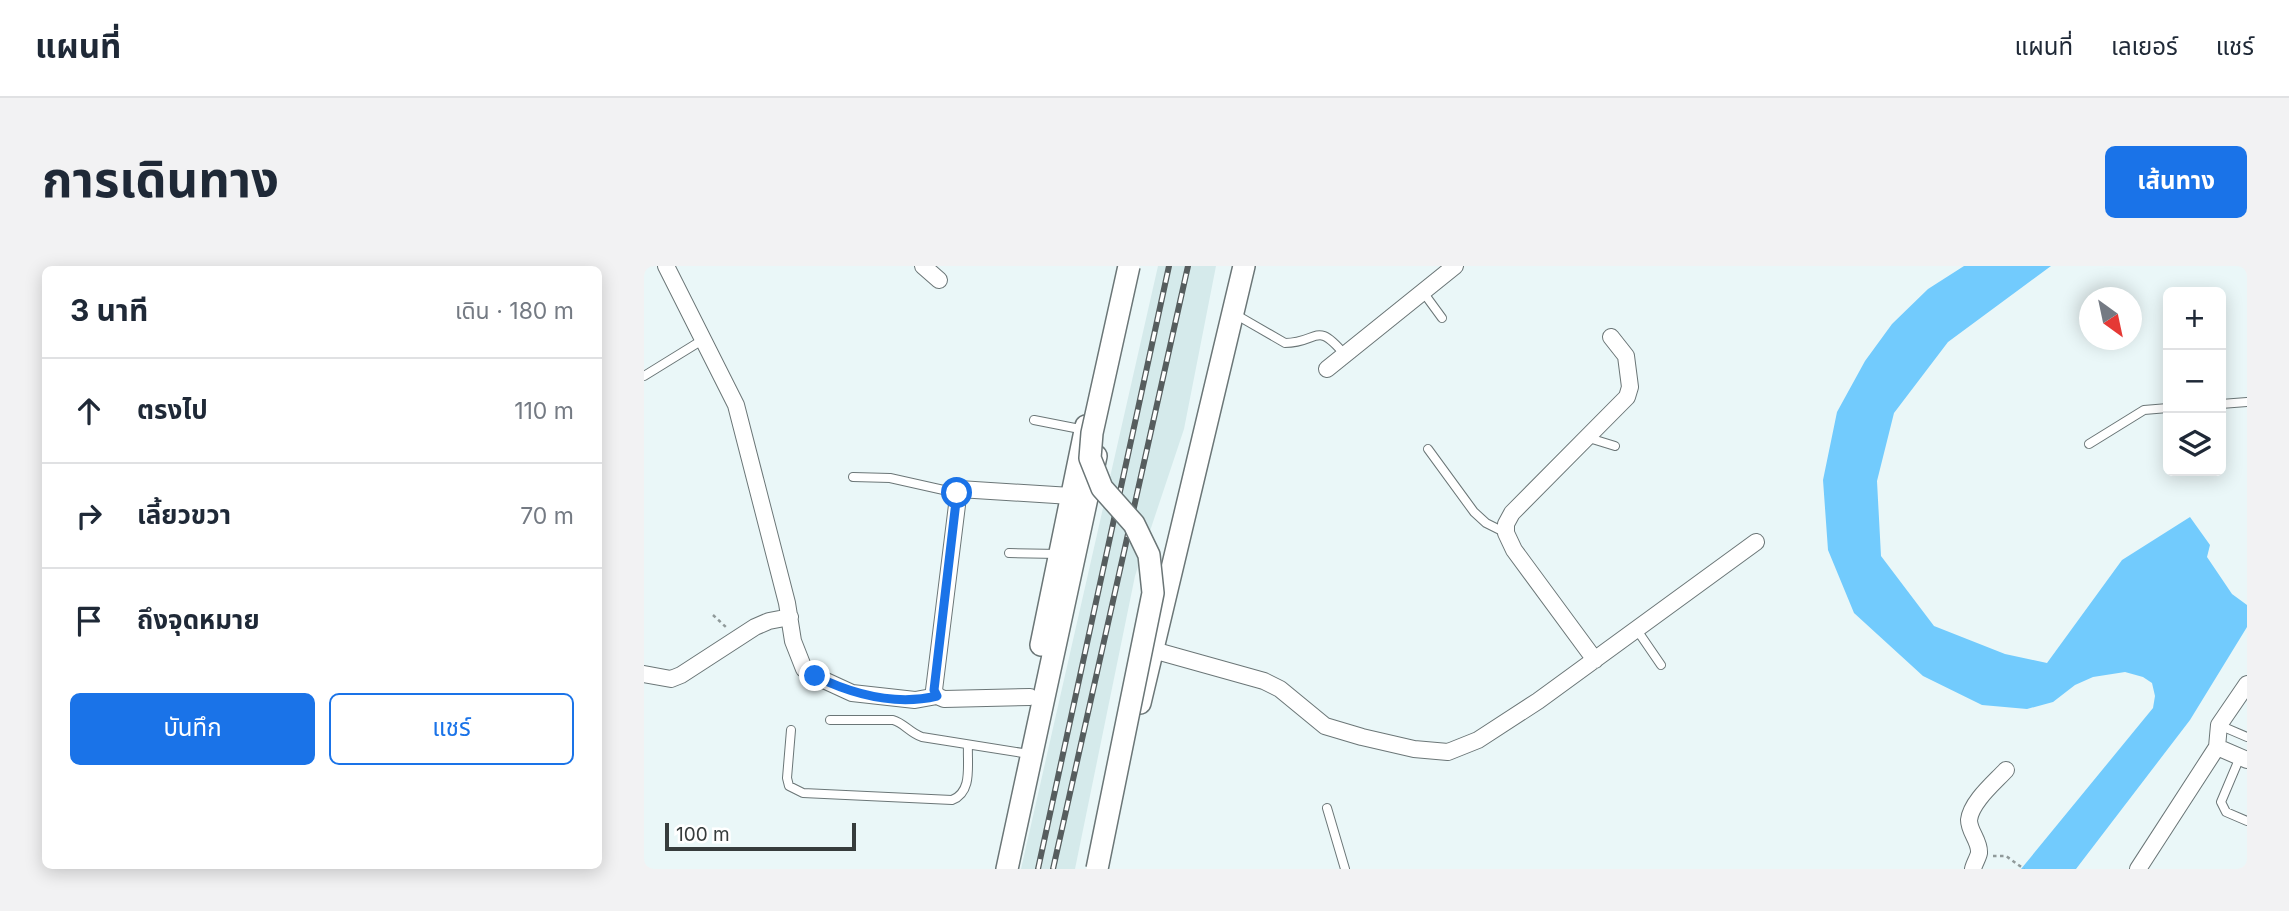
<!DOCTYPE html>
<html lang="th">
<meta charset="utf-8">
<style>
body{margin:0;font-family:Inter,"Noto Sans Thai",sans-serif;background:#f2f2f3;color:#1f2937}
.controls{position:absolute;right:21px;top:21px;display:grid;overflow:hidden;border-radius:10px;box-shadow:0 4px 18px #0003}
.controls button{width:63px;height:63px;display:grid;place-items:center;padding:0;border:0;border-bottom:2px solid #e0e1e3;background:#fff;color:#1f2937;font:35px sans-serif}
.compass{position:absolute;left:1435px;top:21px;width:63px;height:63px;border-radius:50%;background:#fff;box-shadow:0 4px 18px #0003;rotate:147deg}
.scale{position:absolute;left:21px;bottom:18px;width:191px;box-sizing:border-box;padding-left:7px;border:4px solid #363c3c;border-top:0;font-size:19px;line-height:24px;white-space:nowrap;color:#363c3c;-webkit-text-stroke:5px #fff;paint-order:stroke}
.stop{position:absolute;width:21px;height:21px;margin:-16px;border:5px solid #1a73e8;border-radius:50%;background:#fff}
.stop.end{background:#1a73e8;border-color:#fff;box-shadow:0 2px 7px #0008}
.list{margin:0;padding:0;list-style:none}
h2{display:flex;justify-content:space-between;align-items:center;height:91px;margin:0;padding:0 28px;font-size:30px}
h2 small{font-size:23px;font-weight:400;color:#747a83}
.list li{display:grid;grid-template-columns:46px 1fr auto;gap:21px;align-items:center;box-sizing:border-box;height:105px;padding:0 28px;border-top:2px solid #e0e1e3}
.list b{display:block;font-size:26px;white-space:nowrap}
.list em{font-size:23px;font-style:normal;color:#747a83}
.actions{display:flex;gap:14px;padding:21px 28px}
.actions a{flex:1;padding:16px 0;border:2px solid #1a73e8;border-radius:10px;text-align:center;font-size:24px;color:#1a73e8}
.actions .main{background:#1a73e8;color:#fff}
.icon{flex:none;width:38px;height:38px;fill:none;stroke:currentColor;stroke-width:2;stroke-linecap:round;stroke-linejoin:round}
.map{position:relative;flex:none;width:1603px;height:603px;overflow:hidden;border-radius:10px}
header{display:flex;align-items:center;gap:42px;box-sizing:border-box;height:98px;padding:0 35px;background:#fff;border-bottom:2px solid #e0e1e3}
header strong{font-size:33px}
nav{display:flex;gap:38px;margin-inline-start:auto;font-size:24px}
.intro{display:flex;align-items:center;justify-content:space-between;box-sizing:border-box;height:168px;padding:0 42px}
h1{margin:0;font-size:49px}
.button{padding:18px 32px;border-radius:10px;background:#1a73e8;color:#fff;font-size:24px;font-weight:700}
main{display:flex;gap:42px;padding:0 42px}
aside{flex:1;background:#fff;border-radius:10px;box-shadow:0 4px 18px #0003}
.map>svg:first-child{display:block}
</style>
<header>
<strong>แผนที่</strong>
<nav><a>แผนที่</a><a>เลเยอร์</a><a>แชร์</a></nav>
</header>
<div class="intro"><h1>การเดินทาง</h1><a class="button">เส้นทาง</a></div>
<main>
<aside>
<h2>3 นาที<small>เดิน · 180 m</small></h2>
<ul class="list">
<li><svg class="icon" aria-label="ahead" viewBox="0 0 24 24"><path d="M12 20V5M6 11l6-6 6 6"/></svg><div><b>ตรงไป</b></div><em>110 m</em></li>
<li><svg class="icon" aria-label="right" viewBox="0 0 24 24"><path d="M7 20v-9h11M14 6l5 5-5 5"/></svg><div><b>เลี้ยวขวา</b></div><em>70 m</em></li>
<li><svg class="icon" aria-label="arrive" viewBox="0 0 24 24"><path d="M6 21V4h12l-3 4 3 4H6"/></svg><div><b>ถึงจุดหมาย</b></div></li>
</ul>
<div class="actions"><a class="main">บันทึก</a><a>แชร์</a></div>
</aside>
<div class="map">
<svg width="1603" height="603" viewBox="0 0 1603 603">
<rect width="100%" height="100%" fill="#eaf7f8"/>
<!-- built -->
<path fill="#d5eaeb" d="M514,0H572L540,163L491,310L431,603H377Z"/>
<!-- water -->
<path fill="#72cbfd" d="M1320,0H1407L1304,76L1250,147L1233,215L1237,290L1290,360L1361,388L1403,397L1478,294L1546,251L1566,279L1563,291L1588,328L1603,339V361L1546,454L1432,603H1377L1509,442L1511,430L1508,417L1499,411L1481,406L1449,411L1431,419L1409,436L1383,443L1338,439L1279,410L1210,347L1184,284L1179,214L1193,146L1221,95L1248,58L1284,23Z"/>
<g fill="none" stroke-linecap="round" stroke-linejoin="round">
<!-- lane casing -->
<g stroke="#6b7677" stroke-width="10">
<path id="lane" d="M779,26L798,52
M589,47L641,77C675,77 671,53 701,89
M0,110L60,73
M1577,138L1603,136
M390,154L441,164
M945,172L971,180
M1445,178L1500,144L1524,142
M784,183L830,246L842,257L862,267
M209,211L246,212L313,227
M365,287L415,288
M993,364L1017,399
M186,454H249C260,457 266,467 278,471L385,488
M1575,459L1603,471
M147,464L143,512L145,520L159,527L308,534C329,526 323,499 324,480
M1596,491L1577,536L1582,546L1603,555
M683,542L701,603"/>
</g>
<!-- street casing -->
<g stroke="#6b7677" stroke-width="18">
<path id="street" d="M22,0L92,139L143,337L149,375L160,403L171,410L208,427L271,434L293,430L300,433L386,431
M279,0L295,14
M683,103L811,0
M509,384L620,415L636,423L681,460L718,471L770,483L804,486L834,474L894,435L1112,276
M951,394L870,284L862,267V258L868,247L983,131L986,121L982,90L967,71
M0,408L27,413L37,409L111,361L125,355L146,351
M293,430L290,424L315,223L427,230
M1573,481L1603,494
M1329,603C1330,598 1334,592 1335,587C1336,575 1325,566 1325,554C1327,536 1350,517 1362,504
M1494,603L1573,481L1575,459L1603,418"/>
</g>
<!-- secondary casing -->
<g stroke="#6b7677" stroke-width="24">
<path id="secondary" d="M397,379L442,160
M496,437L600,0
M363,603L452,190"/>
</g>
<!-- path -->
<path stroke="#909a9a" stroke-width="2.5" stroke-dasharray="3.5 3.5" stroke-linecap="butt" d="M69,349L84,363
M1349,590H1362L1380,603"/>
<!-- lane -->
<use href="#lane" stroke="#fff" stroke-width="8"/>
<!-- street -->
<use href="#street" stroke="#fff" stroke-width="16"/>
<!-- secondary -->
<use href="#secondary" stroke="#fff" stroke-width="21"/>
<!-- rail casing -->
<g stroke="#565d5e" stroke-width="6">
<path id="rail" d="M394,603L525,0
M409,603L544,0"/>
</g>
<!-- rail -->
<use href="#rail" stroke="#fff" stroke-width="3.5" stroke-dasharray="10" stroke-linecap="butt"/>
<!-- secondary-bridge casing -->
<g stroke="#6b7677" stroke-width="24" stroke-linecap="butt">
<path id="secondary-bridge" d="M453,603L509,327L505,289L490,258L458,222L446,192L448,167L485,0"/>
</g>
<!-- secondary-bridge -->
<use href="#secondary-bridge" stroke="#fff" stroke-width="21"/>
</g>
<g fill="none" stroke-linecap="round" stroke-linejoin="round">
<!-- route -->
<path stroke="#1a73e8" stroke-width="9" d="M171,410C208,428 251,440 293,430L290,424L313,227"/>
</g>
</svg>
<div class="controls">
<button>+</button>
<button>−</button>
<button><svg class="icon" aria-label="layers" viewBox="0 0 24 24"><path d="M12 4l9 5-9 5-9-5zM3 14l9 5 9-5"/></svg></button>
</div>
<svg class="compass" viewBox="-18 -18 36 36"><path d="M0-13l5 13h-10z" fill="#e53935"/><path d="M0 13l5-13h-10z" fill="#747a83"/></svg>
<div class="scale">100 m</div>
<div class="stop" style="left:313px;top:227px"></div>
<div class="stop end" style="left:171px;top:410px"></div>
</div>
</main>
